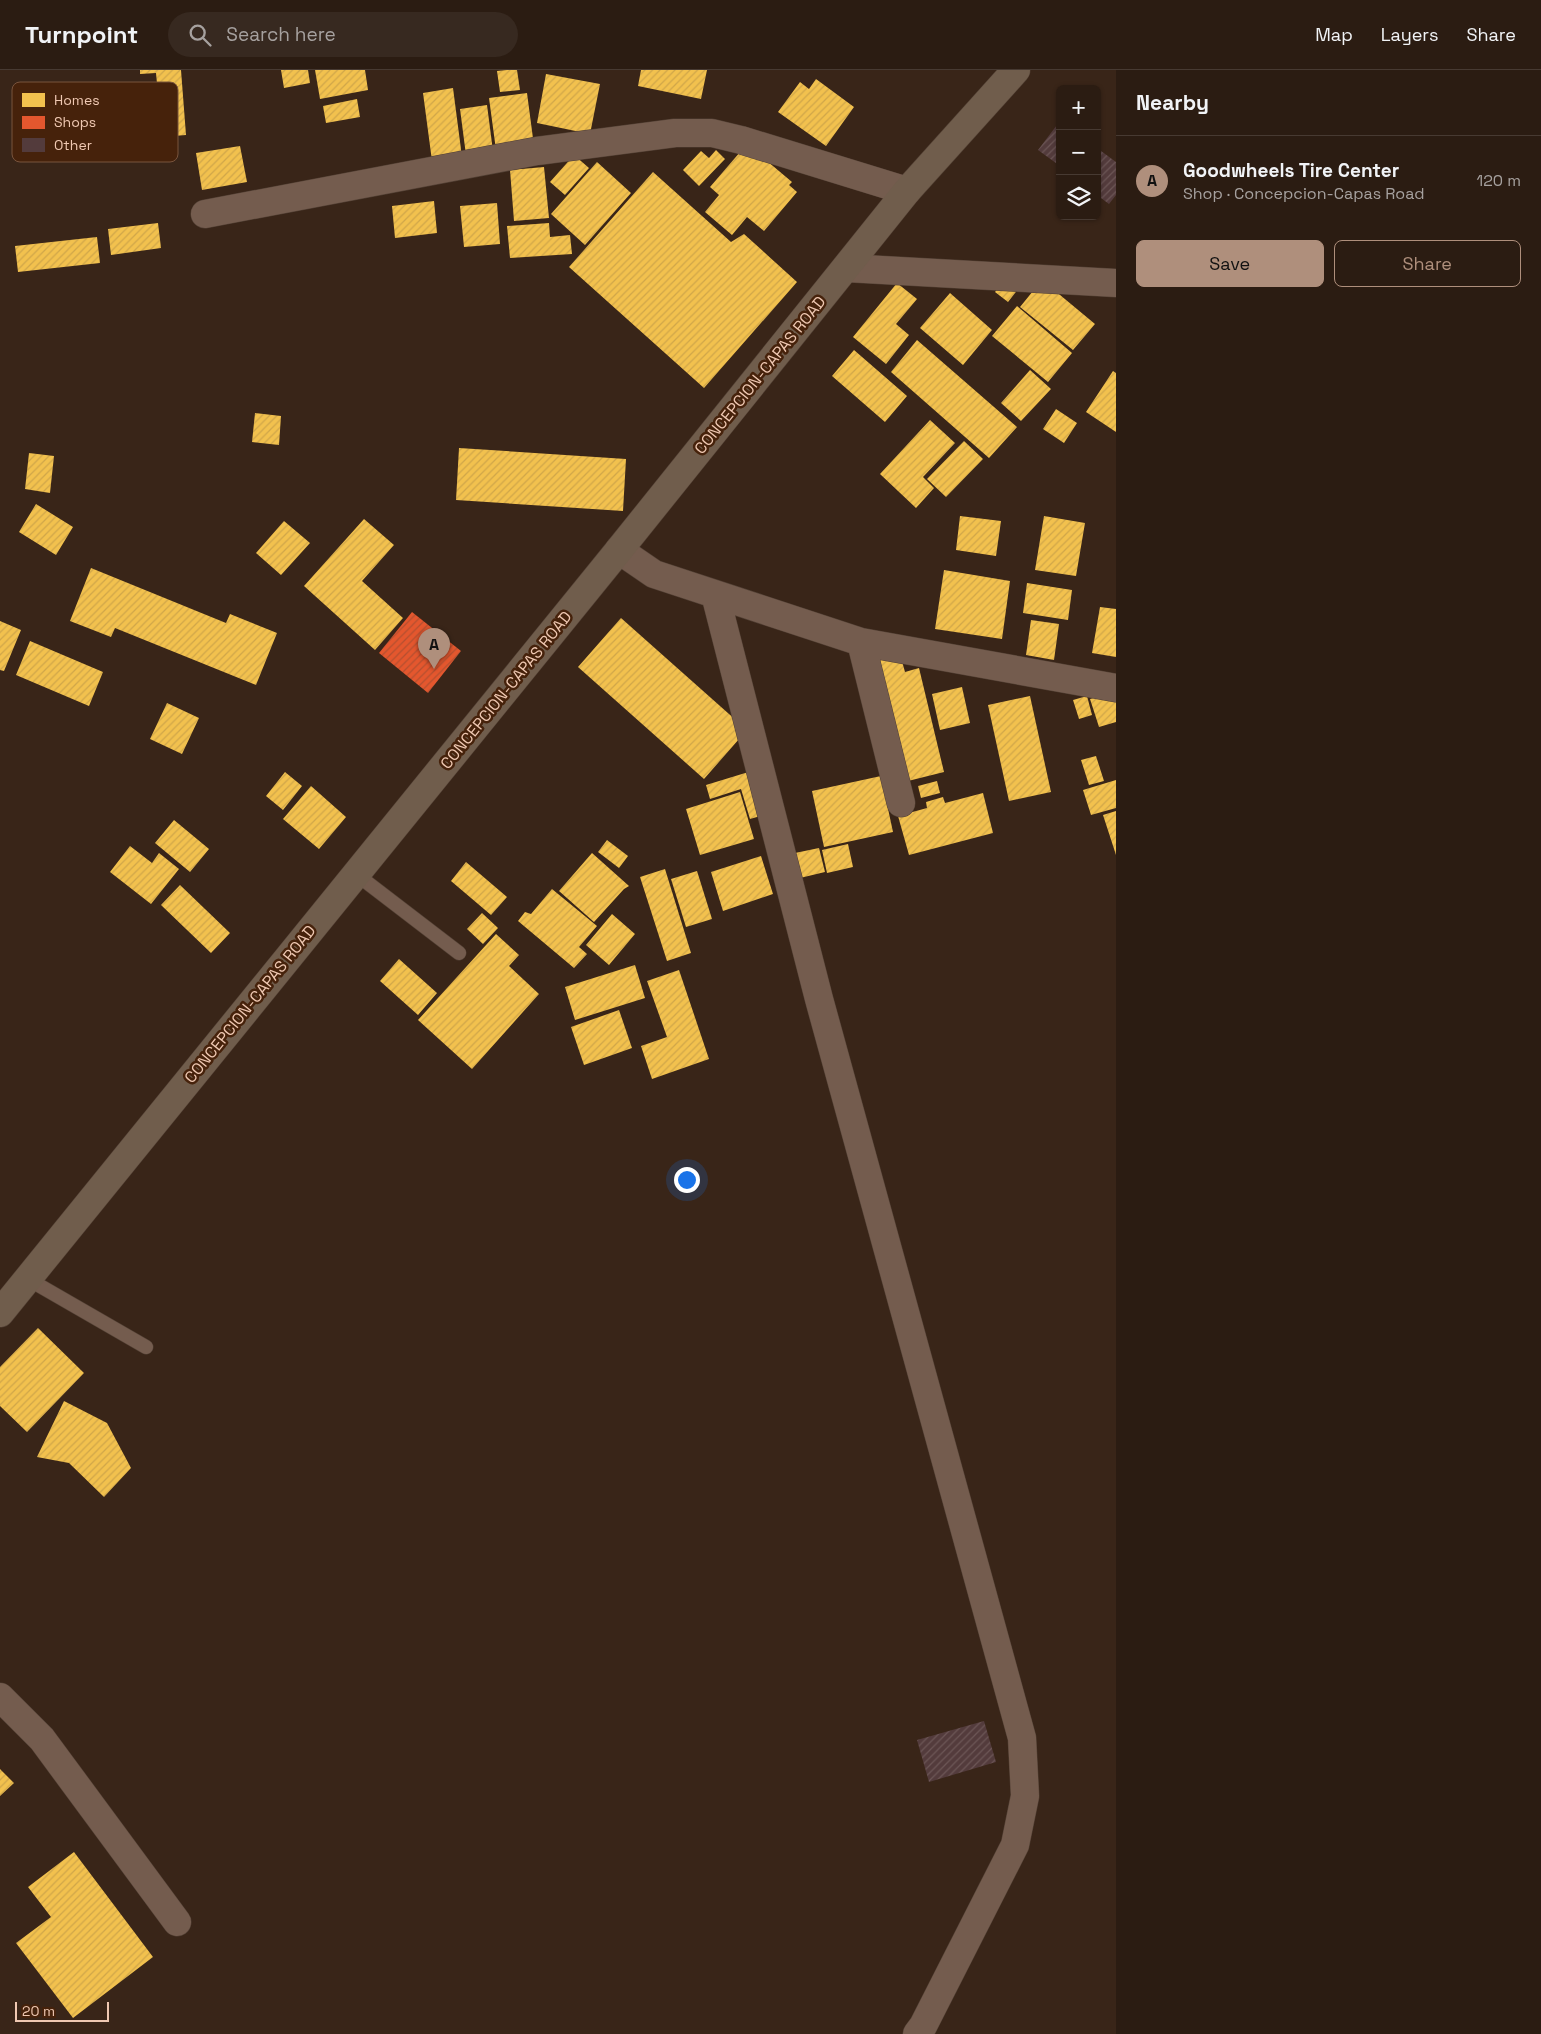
<!DOCTYPE html>
<meta charset="utf-8">
<style>
body{margin:0;font-family:"Space Grotesk",sans-serif;background:#372920;color:#f1f3f6}
.controls{position:absolute;right:15px;top:15px;display:grid;overflow:hidden;border-radius:8px;box-shadow:0 1px 4px #0004}
.controls button{width:45px;height:45px;display:grid;place-items:center;padding:0;border:0;border-bottom:1px solid #473a32;background:#2b1c12;color:#f1f3f6;font:25px sans-serif}
.scale{position:absolute;left:15px;bottom:12px;width:94px;box-sizing:border-box;padding-left:5px;border:2px solid #efc8b2;border-top:0;font-size:14px;line-height:18px;white-space:nowrap;color:#efc8b2;-webkit-text-stroke:4px #46220b;paint-order:stroke}
.you{position:absolute;left:686px;top:1109px;width:18px;height:18px;margin:-12px;border:4px solid #fff;border-radius:50%;background:#1a73e8;box-shadow:0 0 0 8px #1a73e833}
.badge{display:grid;place-items:center;width:32px;height:32px;border-radius:50%;background:#af8f7c;color:#111;font-size:16px;font-weight:700}
.pin{position:absolute;translate:-50% -41px;filter:drop-shadow(0 1px 2px #0008)}
.pin::after{content:'';position:absolute;top:26px;width:18px;height:15px;background:inherit;clip-path:polygon(0 0,100% 0,50% 100%)}
.list{margin:0;padding:0;list-style:none}
h2{display:flex;justify-content:space-between;align-items:center;height:65px;margin:0;padding:0 20px;font-size:21px}
h2 small{font-size:16px;font-weight:400;color:#a6a19f}
.list li{display:grid;grid-template-columns:32px 1fr auto;gap:15px;align-items:center;box-sizing:border-box;height:90px;padding:0 20px;border-top:1px solid #473a32}
.list b{display:block;font-size:19px;white-space:nowrap}
.list p{margin:0;font-size:16px;white-space:nowrap;color:#a6a19f}
.list em{font-size:16px;font-style:normal;color:#a6a19f}
.actions{display:flex;gap:10px;padding:15px 20px}
.actions a{flex:1;padding:11px 0;border:1px solid #af8f7c;border-radius:8px;text-align:center;font-size:18px;color:#af8f7c}
.actions .main{background:#af8f7c;color:#111}
.icon{flex:none;width:28px;height:28px;fill:none;stroke:currentColor;stroke-width:2;stroke-linecap:round;stroke-linejoin:round}
.map{position:relative;flex:none;width:1116px;height:1964px;overflow:hidden}
header{display:flex;align-items:center;gap:30px;box-sizing:border-box;height:70px;padding:0 25px;background:#2b1c12;border-bottom:1px solid #473a32}
header strong{font-size:24px}
nav{display:flex;gap:28px;margin-inline-start:auto;font-size:18px}
.search{width:350px;height:45px;background:#372920;display:flex;align-items:center;gap:12px;box-sizing:border-box;padding:0 18px;border-radius:28px;color:#a6a19f;font-size:19px}
main{display:flex}
aside{flex:1;background:#2b1c12}
.map>svg:first-child{display:block}
</style>
<header>
<strong>Turnpoint</strong>
<div class="search"><svg class="icon" aria-label="search" viewBox="0 0 24 24"><circle cx="10" cy="10" r="6"/><path d="M15 15l6 6"/></svg>Search here</div>
<nav><a>Map</a><a>Layers</a><a>Share</a></nav>
</header>
<main>
<div class="map">
<svg width="1116" height="1964" viewBox="0 0 1116 1964">
<defs>
<pattern id="homes-hatch" width="6" height="6" patternUnits="userSpaceOnUse" patternTransform="scale(1.25)"><rect width="6" height="6" fill="#f2c14e"/><path d="M-1 1l2-2M0 6l6-6M5 7l2-2" fill="none" stroke="#d0a649"/></pattern>
<pattern id="shops-hatch" width="6" height="6" patternUnits="userSpaceOnUse" patternTransform="scale(1.25)"><rect width="6" height="6" fill="#e4572e"/><path d="M-1 1l2-2M0 6l6-6M5 7l2-2" fill="none" stroke="#b54f30"/></pattern>
<pattern id="building-hatch" width="6" height="6" patternUnits="userSpaceOnUse" patternTransform="scale(1.25)"><rect width="6" height="6" fill="#533b3c"/><path d="M-1 1l2-2M0 6l6-6M5 7l2-2" fill="none" stroke="#6c5656"/></pattern>
</defs>
<rect width="100%" height="100%" fill="#392518"/>
<!-- homes -->
<path fill="url(#homes-hatch)" d="M140,0H181L186,65L137,69L135,48L160,46L156,3L140,4Z
M281,0H308L310,13L284,18Z
M315,0H365L368,20L320,29Z
M507,0H517L520,20L500,22L497,1Z
M641,0H707L701,29L638,16Z
M546,4L600,14L590,64L537,53Z
M816,9L854,37L826,76L778,42L800,12L809,19Z
M453,18L462,87L432,91L423,23Z
M527,23L534,76L496,80L489,28Z
M357,29L360,47L326,53L323,36Z
M487,35L493,81L466,85L460,39Z
M747,74L792,112L789,115L797,122L764,161L747,147L732,165L705,142L719,125L710,117Z
M240,76L247,112L202,120L196,83Z
M716,80L725,89L699,116L683,100L701,81L709,88Z
M574,85L589,98L565,125L550,112Z
M597,92L631,123L585,175L551,144Z
M544,97L549,148L514,151L510,100Z
M653,102L731,172L744,164L797,212L704,318L569,197Z
M434,131L437,163L395,168L392,136Z
M497,133L500,174L464,177L460,136Z
M158,153L161,178L111,185L108,159Z
M549,153L550,167L570,165L572,184L510,188L507,156Z
M97,167L100,193L18,202L15,176Z
M1006,208L1019,218L1008,232L995,222Z
M1042,210L1095,254L1073,280L1020,237Z
M897,213L917,229L896,254L909,265L886,294L853,267Z
M950,223L992,260L963,295L920,258Z
M1017,236L1072,283L1048,312L992,266Z
M917,270L1017,357L989,388L891,302Z
M854,280L907,326L885,352L832,306Z
M1030,300L1051,319L1021,351L1001,333Z
M1113,301L1116,303V362L1086,342Z
M1056,339L1077,353L1064,373L1043,359Z
M255,343L281,346L279,375L252,372Z
M930,350L955,373L923,407L934,418L916,438L880,404Z
M964,371L983,389L946,427L927,409Z
M459,378L626,389L623,441L456,430Z
M29,383L54,386L50,423L25,419Z
M36,434L73,457L56,485L19,462Z
M960,446L1001,451L996,486L956,480Z
M1044,446L1085,453L1076,506L1035,500Z
M364,449L394,475L362,511L403,548L375,580L304,516Z
M284,451L310,473L281,505L256,483Z
M91,498L226,553L230,544L277,563L256,615L115,558L111,567L70,551Z
M944,500L1010,511L1002,569L935,559Z
M1027,513L1072,520L1068,550L1023,543Z
M1100,537L1116,539V587L1092,583Z
M621,548L747,660L704,709L578,597Z
M1031,550L1059,554L1054,590L1026,585Z
M0,551L21,560L4,601L0,600Z
M30,571L103,602L89,636L16,605Z
M900,584L905,602L919,598L944,702L908,711L878,590Z
M962,617L970,653L940,660L932,624Z
M1113,622L1116,632V652L1099,657L1090,629Z
M1030,626L1051,722L1009,731L988,635Z
M1087,626L1092,645L1079,649L1073,630Z
M167,633L199,648L182,684L150,669Z
M1096,686L1104,711L1089,715L1081,690Z
M755,700L767,744L750,749L741,719L710,729L706,715Z
M285,702L302,716L283,740L266,726Z
M881,706L893,762L824,777L812,721Z
M1116,710V738L1091,745L1083,720Z
M937,711L940,723L921,728L918,716Z
M311,716L346,747L319,779L283,749Z
M740,722L754,769L700,785L686,739Z
M983,723L993,763L909,785L898,746L927,738L926,732L943,727L945,733Z
M1116,741V785L1103,745Z
M174,750L209,779L190,802L155,773Z
M607,770L628,786L619,798L598,782Z
M848,774L853,797L827,803L822,780Z
M130,776L152,793L159,783L179,799L151,834L110,802Z
M819,778L825,802L800,808L795,783Z
M592,783L629,816L624,819L594,852L559,821Z
M761,786L773,824L723,841L711,802Z
M466,792L507,827L491,845L451,811Z
M665,799L691,883L667,891L640,807Z
M697,801L712,849L686,857L671,809Z
M180,815L230,863L211,883L161,835Z
M552,819L597,856L579,877L587,884L574,898L518,851L525,842L531,844Z
M482,843L498,858L483,874L467,859Z
M612,844L635,864L609,895L586,875Z
M496,864L519,885L509,896L539,924L472,999L418,950Z
M399,889L437,923L418,945L380,911Z
M635,895L645,928L575,950L565,917Z
M679,900L709,989L652,1009L641,976L667,967L647,911Z
M619,940L632,978L584,995L571,957Z
M38,1258L84,1303L27,1362L0,1336V1297Z
M64,1331L107,1353L131,1398L104,1427L69,1393L37,1387Z
M0,1699L14,1713L0,1726Z
M74,1782L153,1887L73,1948L16,1873L51,1847L28,1817Z"/>
<!-- shops -->
<path fill="url(#shops-hatch)" d="M412,542L461,581L428,623L379,583Z"/>
<!-- building -->
<path fill="url(#building-hatch)" d="M1060,51V96L1038,80Z
M1097,78L1116,92V125L1109,134L1097,125Z
M984,1651L996,1692L929,1712L917,1670Z"/>
<g fill="none" stroke-linecap="round" stroke-linejoin="round">
<!-- lane casing -->
<g stroke="#534135" stroke-width="15">
<path id="lane" d="M356,804L459,883
M28,1209L146,1277"/>
</g>
<!-- street casing -->
<g stroke="#534135" stroke-width="29">
<path id="street" d="M205,144L537,81L675,63H712L741,70L907,121
M846,198L1116,213
M619,480L654,504L861,572L1116,618
M715,524L819,929L1022,1668L1025,1726L1015,1775L923,1956L917,1964
M861,572L901,733
M0,1627L42,1669L177,1852"/>
</g>
<!-- primary casing -->
<g stroke="#534135" stroke-width="29">
<path id="primary" d="M0,1243L619,480L907,121L1016,0"/>
</g>
<!-- lane -->
<use href="#lane" stroke="#745c4e" stroke-width="14"/>
<!-- street -->
<use href="#street" stroke="#745c4e" stroke-width="28"/>
<!-- primary -->
<use href="#primary" stroke="#705d4c" stroke-width="28"/>
</g>
<g text-anchor="middle" dominant-baseline="central" stroke-width="5" stroke-linejoin="round" paint-order="stroke">
<!-- street labels -->
<g font-size="16" fill="#efc8b2" stroke="#46220b">
<text transform="translate(760 305) rotate(-51)">CONCEPCION-CAPAS ROAD</text>
<text transform="translate(506 620) rotate(-51)">CONCEPCION-CAPAS ROAD</text>
<text transform="translate(250 934) rotate(-51)">CONCEPCION-CAPAS ROAD</text>
</g>
</g>
<!-- legend -->
<rect x="12" y="12" width="166" height="80" rx="8" fill="#46220b" stroke="#79543d" stroke-width="1"/>
<rect x="22" y="23" width="23" height="14" fill="#f2c14e"/>
<rect x="22" y="46" width="23" height="13" fill="#e4572e"/>
<rect x="22" y="68" width="23" height="14" fill="#533b3c"/>
<g font-size="14" fill="#efc8b2">
<text x="54" y="35">Homes</text>
<text x="54" y="57">Shops</text>
<text x="54" y="80">Other</text>
</g>
</svg>
<div class="controls">
<button>+</button>
<button>−</button>
<button><svg class="icon" aria-label="layers" viewBox="0 0 24 24"><path d="M12 4l9 5-9 5-9-5zM3 14l9 5 9-5"/></svg></button>
</div>
<div class="scale">20 m</div>
<div class="you"></div>
<div class="pin badge" style="left:434px;top:599px">A</div>
</div>
<aside>
<h2>Nearby<small></small></h2>
<ul class="list">
<li><span class="badge">A</span><div><b>Goodwheels Tire Center</b><p>Shop · Concepcion-Capas Road</p></div><em>120 m</em></li>
</ul>
<div class="actions"><a class="main">Save</a><a>Share</a></div>
</aside>
</main>
